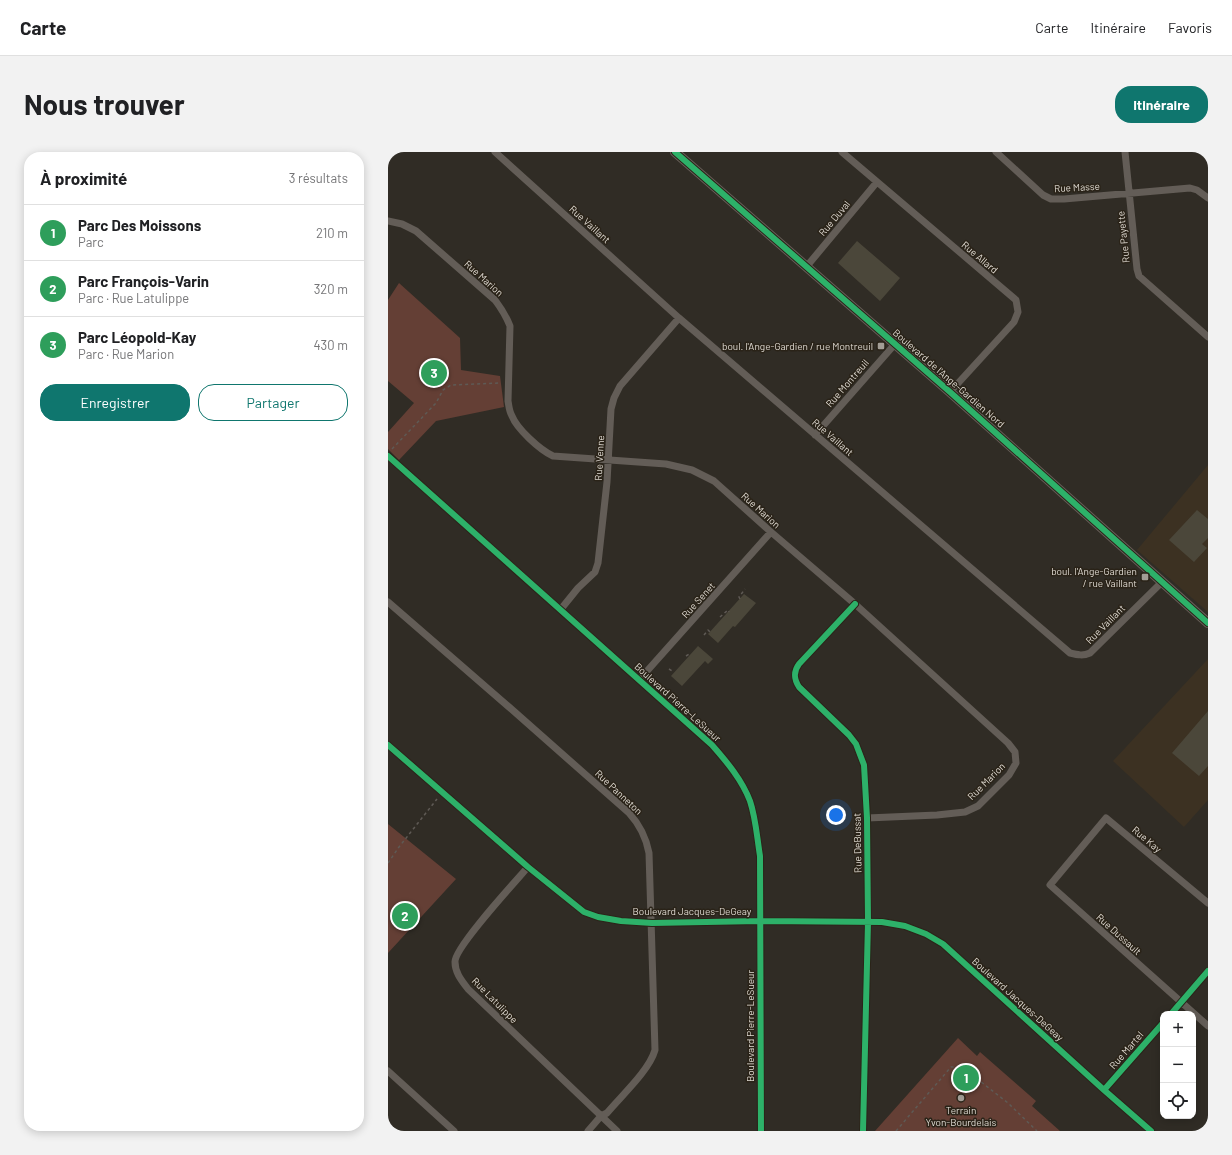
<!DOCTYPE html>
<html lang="fr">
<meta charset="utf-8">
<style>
body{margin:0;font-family:Barlow,sans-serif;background:#f2f2f2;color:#202124}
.controls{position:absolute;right:12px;bottom:12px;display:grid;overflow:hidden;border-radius:8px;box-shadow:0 2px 10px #0003}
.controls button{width:36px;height:36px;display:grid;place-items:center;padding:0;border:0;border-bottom:1px solid #e0e0e0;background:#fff;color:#202124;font:20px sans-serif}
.you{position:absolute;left:448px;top:663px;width:14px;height:14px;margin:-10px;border:3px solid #fff;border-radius:50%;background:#1a73e8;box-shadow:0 0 0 6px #1a73e833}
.badge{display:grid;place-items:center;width:26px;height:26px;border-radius:50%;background:#0f766e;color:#fff;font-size:13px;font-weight:700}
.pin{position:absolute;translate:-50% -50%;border:2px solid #fff;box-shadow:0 1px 4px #0006}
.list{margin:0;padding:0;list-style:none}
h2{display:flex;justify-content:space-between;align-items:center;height:52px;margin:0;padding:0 16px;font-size:17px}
h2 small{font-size:13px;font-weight:400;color:#757577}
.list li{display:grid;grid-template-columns:26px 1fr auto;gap:12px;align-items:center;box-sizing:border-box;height:56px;padding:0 16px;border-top:1px solid #e0e0e0}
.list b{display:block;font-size:15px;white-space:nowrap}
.list p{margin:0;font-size:13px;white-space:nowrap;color:#757577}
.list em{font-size:13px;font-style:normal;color:#757577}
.actions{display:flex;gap:8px;padding:12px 16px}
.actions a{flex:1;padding:9px 0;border:1px solid #0f766e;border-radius:16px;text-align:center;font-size:14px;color:#0f766e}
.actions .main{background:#0f766e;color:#fff}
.icon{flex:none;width:22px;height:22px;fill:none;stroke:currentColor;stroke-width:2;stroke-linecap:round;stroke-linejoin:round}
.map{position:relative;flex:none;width:820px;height:979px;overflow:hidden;border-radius:16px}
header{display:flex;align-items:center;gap:24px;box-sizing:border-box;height:56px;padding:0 20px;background:#fff;border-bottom:1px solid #e0e0e0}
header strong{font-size:19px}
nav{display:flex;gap:22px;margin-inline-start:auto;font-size:14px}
.intro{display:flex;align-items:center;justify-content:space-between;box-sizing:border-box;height:96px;padding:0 24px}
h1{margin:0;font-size:28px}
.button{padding:10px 18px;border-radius:16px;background:#0f766e;color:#fff;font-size:14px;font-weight:700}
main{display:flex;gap:24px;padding:0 24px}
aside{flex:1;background:#fff;border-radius:16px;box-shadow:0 2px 10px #0003}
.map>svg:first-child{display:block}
</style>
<header>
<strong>Carte</strong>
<nav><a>Carte</a><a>Itinéraire</a><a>Favoris</a></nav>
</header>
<div class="intro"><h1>Nous trouver</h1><a class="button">Itinéraire</a></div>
<main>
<aside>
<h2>À proximité<small>3 résultats</small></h2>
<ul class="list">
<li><span class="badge" style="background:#2e9e5b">1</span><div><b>Parc Des Moissons</b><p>Parc</p></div><em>210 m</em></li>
<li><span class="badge" style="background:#2e9e5b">2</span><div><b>Parc François-Varin</b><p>Parc · Rue Latulippe</p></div><em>320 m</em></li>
<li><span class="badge" style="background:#2e9e5b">3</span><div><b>Parc Léopold-Kay</b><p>Parc · Rue Marion</p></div><em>430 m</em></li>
</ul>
<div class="actions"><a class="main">Enregistrer</a><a>Partager</a></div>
</aside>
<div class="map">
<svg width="820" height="979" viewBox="0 0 820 979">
<rect width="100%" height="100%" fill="#302c25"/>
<!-- built -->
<path fill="#3c3122" d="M820,313V460L749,398Z
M820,507V648L796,675L725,609Z"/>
<!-- green -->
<path fill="#643f35" d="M11,131L72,186L73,218L112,224L116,255L48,269L11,308L0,297V280L26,251L0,229V148Z
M0,672L68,727L0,801Z
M570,886L589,904L592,900L648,949L644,954L672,979H487Z"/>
<!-- building -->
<path fill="#4b473a" d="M469,89L512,126L492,149L450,111Z
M809,358L820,367V386L814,392L819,396L806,410L781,388Z
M356,442L368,451L347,475L345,474L330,491L320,482Z
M310,494L325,507L320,512L317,509L294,534L283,524Z
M820,559V614L811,624L784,601Z
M565,920H572L573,931H566Z"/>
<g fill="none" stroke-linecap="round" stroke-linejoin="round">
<!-- path -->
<path stroke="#5f5a55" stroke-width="1.5" stroke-dasharray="3 3" stroke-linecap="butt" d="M4,297L48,251L55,238L63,233L113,231
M352,447L351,445L357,437
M332,465L340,458L341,460
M316,483L320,478L322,480
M298,504L303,501
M281,517L286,520
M0,711L11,695L49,647
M508,979L563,915H574L620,951L649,979"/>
<!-- minor -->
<path stroke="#635d57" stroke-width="7" d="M107,0L291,166L682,501C690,503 695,504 702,501L774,430
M454,0L628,148L630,160L626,170L562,240
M608,0L655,43L663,47H676L802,36L809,38L820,46
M737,0L749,117L751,124L820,185
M0,69L14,72L28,79L107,148C113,156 118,164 122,174L120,249C121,254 121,259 124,264C129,277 152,298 165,304L278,312L304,318L326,329L383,380L467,452L620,591L627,600L628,611L621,623L590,654L577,660L549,663L479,666
M419,114L489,30
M427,283L507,192
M0,304L324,593C339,610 354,628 362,649C368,667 369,686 372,704L373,979
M0,450L121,555L241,661C252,673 258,685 261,701L267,898C261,919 233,944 219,961L213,964L200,979
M467,452L411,512C405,520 406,527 411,535L461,583L468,592L476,613L479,666L480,770L475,979
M173,457L190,436L207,420L210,411L219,330L223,257L226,246L232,234L291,166
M251,528L383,380
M0,593L140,715L196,760L210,765L233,769L264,771L372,769L494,770L517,774L538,782L555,792L716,938L763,979
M140,715C127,730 66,796 67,810C67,821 74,829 80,837L229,979
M820,751L718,666L662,733L820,874
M783,862L820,819
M0,919L66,979
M716,938L775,871"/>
<!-- secondary -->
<path stroke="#665f59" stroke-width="10" d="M287,0L562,240L820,471"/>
<!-- cycleway casing -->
<g stroke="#2a2318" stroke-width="8">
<path id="cycleway" d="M287,0L562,240L820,471
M0,304L324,593C339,610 354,628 362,649C368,667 369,686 372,704L373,979
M467,452L411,512C405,520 406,527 411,535L461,583L468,592L476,613L479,666L480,770L475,979
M0,593L140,715L196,760L210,765L233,769L264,771L372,769L494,770L517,774L538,782L555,792L716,938L763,979
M783,862L820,819
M716,938L775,871"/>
</g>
<!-- cycleway -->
<use href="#cycleway" stroke="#2db169" stroke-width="6"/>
</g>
<!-- markers -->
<g fill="#a29d95" stroke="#2a2318" stroke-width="1.5">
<rect x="489" y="190" width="8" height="8" rx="2"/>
<rect x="753" y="421" width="8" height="8" rx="2"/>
<circle cx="573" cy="946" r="4"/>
</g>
<g text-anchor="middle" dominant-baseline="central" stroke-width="3" stroke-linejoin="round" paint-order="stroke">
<!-- street labels -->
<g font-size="10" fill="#dfdad2" stroke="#2a2318">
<text transform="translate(689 35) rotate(-3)">Rue Masse</text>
<text transform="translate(446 66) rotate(-50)">Rue Duval</text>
<text transform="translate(202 72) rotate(42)">Rue Vaillant</text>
<text transform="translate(735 85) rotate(-96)">Rue Payette</text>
<text transform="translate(592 105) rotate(40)">Rue Allard</text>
<text transform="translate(96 126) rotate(42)">Rue Marion</text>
<text transform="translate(561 226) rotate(41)">Boulevard de l'Ange-Gardien Nord</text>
<text transform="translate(459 231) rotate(-49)">Rue Montreuil</text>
<text transform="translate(445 285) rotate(41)">Rue Vaillant</text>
<text transform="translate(211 306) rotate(-87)">Rue Venne</text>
<text transform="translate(373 358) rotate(42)">Rue Marion</text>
<text transform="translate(310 448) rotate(-48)">Rue Senet</text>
<text transform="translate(717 472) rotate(-45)">Rue Vaillant</text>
<text transform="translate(290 550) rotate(42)">Boulevard Pierre-LeSueur</text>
<text transform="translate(598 629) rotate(-45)">Rue Marion</text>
<text transform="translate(231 640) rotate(43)">Rue Panneton</text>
<text transform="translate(759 687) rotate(40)">Rue Kay</text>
<text transform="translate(469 691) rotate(-91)">Rue DeBussat</text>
<text x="304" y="759">Boulevard Jacques-DeGeay</text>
<text transform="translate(731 782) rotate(42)">Rue Dussault</text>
<text transform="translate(630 847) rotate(42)">Boulevard Jacques-DeGeay</text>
<text transform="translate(107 848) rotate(45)">Rue Latulippe</text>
<text transform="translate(362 874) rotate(-90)">Boulevard Pierre-LeSueur</text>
<text transform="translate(738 898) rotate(-49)">Rue Martel</text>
</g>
<!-- poi labels -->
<g font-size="10" fill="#dfdad2" stroke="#2a2318" text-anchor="end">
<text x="485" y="194">boul. l'Ange-Gardien / rue Montreuil</text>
<text x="749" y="419">boul. l'Ange-Gardien<tspan x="749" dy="12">/ rue Vaillant</tspan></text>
<text x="573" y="958" text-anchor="middle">Terrain<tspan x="573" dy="12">Yvon-Bourdelais</tspan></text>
</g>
</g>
</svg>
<div class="controls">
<button>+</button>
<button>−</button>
<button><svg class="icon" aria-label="locate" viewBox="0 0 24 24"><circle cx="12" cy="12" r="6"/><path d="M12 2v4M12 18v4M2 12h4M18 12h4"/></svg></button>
</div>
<div class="you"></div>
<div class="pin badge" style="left:578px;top:926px;background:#2e9e5b">1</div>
<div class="pin badge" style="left:17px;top:764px;background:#2e9e5b">2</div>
<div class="pin badge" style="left:46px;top:221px;background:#2e9e5b">3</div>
</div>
</main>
